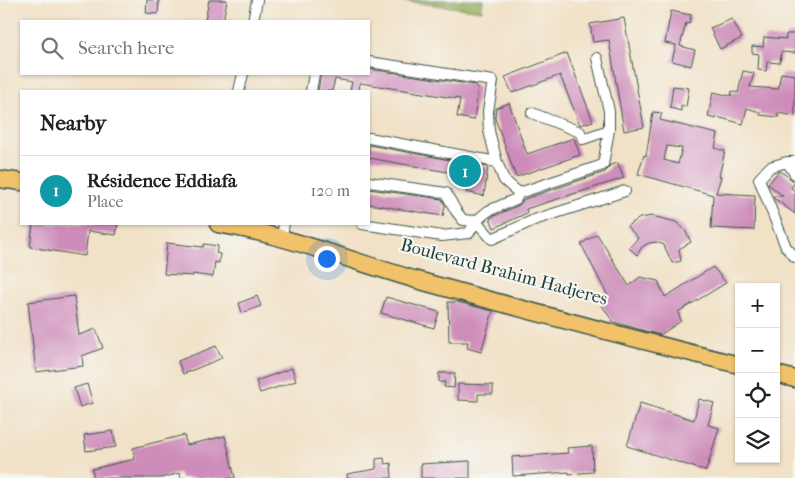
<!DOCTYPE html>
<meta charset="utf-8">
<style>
body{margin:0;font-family:"IM FELL French Canon",serif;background:#f2f2f2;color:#202124}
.controls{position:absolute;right:15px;bottom:15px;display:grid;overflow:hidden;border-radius:0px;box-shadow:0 1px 4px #0004}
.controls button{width:45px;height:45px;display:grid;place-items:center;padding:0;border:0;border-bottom:1px solid #e0e0e0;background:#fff;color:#202124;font:25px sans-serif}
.you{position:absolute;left:326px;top:258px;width:18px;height:18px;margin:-12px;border:4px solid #fff;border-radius:50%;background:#1a73e8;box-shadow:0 0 0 8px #1a73e833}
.badge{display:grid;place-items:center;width:32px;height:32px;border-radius:50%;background:#1f6fb2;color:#fff;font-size:16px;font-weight:700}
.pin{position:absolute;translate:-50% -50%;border:2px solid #fff;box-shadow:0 1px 5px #0006}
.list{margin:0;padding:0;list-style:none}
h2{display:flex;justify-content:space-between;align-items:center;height:65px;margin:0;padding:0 20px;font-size:21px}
h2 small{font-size:16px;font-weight:400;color:#757577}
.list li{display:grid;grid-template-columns:32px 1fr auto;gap:15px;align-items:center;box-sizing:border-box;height:70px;padding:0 20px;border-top:1px solid #e0e0e0}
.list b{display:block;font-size:19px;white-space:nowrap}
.list p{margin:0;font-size:16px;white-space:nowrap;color:#757577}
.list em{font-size:16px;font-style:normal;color:#757577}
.icon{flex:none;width:28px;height:28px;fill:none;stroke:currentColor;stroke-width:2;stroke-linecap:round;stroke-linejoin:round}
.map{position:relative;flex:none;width:795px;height:478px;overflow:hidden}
.search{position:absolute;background:#fff;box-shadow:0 1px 4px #0004;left:20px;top:20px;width:350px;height:55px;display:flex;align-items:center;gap:12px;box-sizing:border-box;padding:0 18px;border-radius:0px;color:#757577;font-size:19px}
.panel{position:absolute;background:#fff;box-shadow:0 1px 4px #0004;left:20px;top:90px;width:350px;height:135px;border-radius:0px}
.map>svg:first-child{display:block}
</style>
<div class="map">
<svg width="795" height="478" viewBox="0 0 795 478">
<rect width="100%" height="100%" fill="#f6f6f2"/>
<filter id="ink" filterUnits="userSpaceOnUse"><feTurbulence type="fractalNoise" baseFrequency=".02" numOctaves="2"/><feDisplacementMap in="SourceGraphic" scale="10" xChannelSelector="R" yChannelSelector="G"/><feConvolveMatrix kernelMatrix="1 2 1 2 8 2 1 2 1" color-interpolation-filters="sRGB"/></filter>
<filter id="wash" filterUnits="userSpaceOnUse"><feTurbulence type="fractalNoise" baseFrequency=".0096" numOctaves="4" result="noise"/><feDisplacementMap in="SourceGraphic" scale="20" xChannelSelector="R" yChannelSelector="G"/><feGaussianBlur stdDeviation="1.12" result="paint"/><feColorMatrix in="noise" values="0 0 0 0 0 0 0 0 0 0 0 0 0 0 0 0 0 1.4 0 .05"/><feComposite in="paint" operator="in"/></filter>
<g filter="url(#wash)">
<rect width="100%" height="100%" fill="#f1e1c6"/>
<!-- forest -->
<path fill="#96ad5e" stroke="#5a7549" d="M395,0H483L482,11Z"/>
<g id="blocks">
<!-- building -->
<path fill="#ce8cba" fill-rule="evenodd" d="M147,0H159L158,14L146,13Z
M209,0H227L223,21H205Z
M671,11L691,15L689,24L686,23L680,46L695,50L691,66L672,61L676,45L665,43Z
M624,18L644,127L624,131L609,40L593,42L590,24Z
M732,19L742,38L720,49L710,28Z
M786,34H795V53L781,52L780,63L767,62L766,71L758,70L759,54L752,53V46L763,47L764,37L786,39Z
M567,53L593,121L580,125L560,75L512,93L505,77Z
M369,69L475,85L478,89L474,120L457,117L460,99L360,83L359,91H350L352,82L335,79L332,91H318L321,74H369Z
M743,71L754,73L750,87L778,89L781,73L795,75V116L778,113V117L760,115V112L747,108L743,124L717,117L716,119L708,117L713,92L731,96L732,91L738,93Z
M673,86L689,88L686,107L681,106V111L670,108Z
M509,103L527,154L574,138L580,155L516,177L495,118L496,108Z
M653,112L662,113L660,120L718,134L715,148L725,151L719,176L721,177L716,193L755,195L754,230L711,228L713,195L638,174L644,155L646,156ZM667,146L682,148L678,164L664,160Z
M369,145L488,167L484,196L466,192L470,176L369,158Z
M618,163L624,178L526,209L527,213L494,228L490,218L519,205L524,199L605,172L608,169L610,165Z
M780,171L795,182L791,188L795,191V214L774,198L773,196H783L768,184L778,172Z
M369,189L442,199L445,205L443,216L369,204Z
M652,216L676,222L685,230L691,242L679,249L681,261L672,263L664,245L657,242L649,243L642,247L637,255L629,248L638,238L627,226L640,218Z
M33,224H118L116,235L88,231L85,256L30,247Z
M597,234L629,286L640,277L658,281L665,297L713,267L726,283L678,312L681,321L660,335L613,322L601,304L609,298L581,244Z
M167,243L203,247L204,244L218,246L216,253L220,254L219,263L215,262L213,277L193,274V276L164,274Z
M74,296L79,335L96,329L103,348L82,356L83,366L36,372L28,302Z
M257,296L261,306L242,313L239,303Z
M386,297L439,312L434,328L381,313Z
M448,302H457L493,311L481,352L467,348L468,342H449Z
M216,346L222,358L183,374L178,361Z
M292,368L296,381L260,393L256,381Z
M439,373H455L454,388L444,387L445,382H439Z
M87,384L93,403L80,407L74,388Z
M458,384L493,385V394H478V401L458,400Z
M699,399L714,403L708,425L719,428L706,471L627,446L640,403L694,420Z
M113,431L116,447L86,451L84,435Z
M184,435L187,445L225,436L235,478H181L180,473L161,478H94L92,469L135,459L133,448Z
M592,446L593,472L569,474V472L513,476L512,457L568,453L567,448Z
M384,458L385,464L391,463L392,478H347V474L376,469V459Z
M470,461V478H421V464Z"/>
</g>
</g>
<g filter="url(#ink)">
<use href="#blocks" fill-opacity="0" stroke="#3e564a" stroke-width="1"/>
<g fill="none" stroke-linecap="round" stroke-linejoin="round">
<!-- minor casing -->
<g stroke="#3e564a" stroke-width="12">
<path id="minor" d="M253,21L257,0
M369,62L493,81L488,111L489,131L497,162L504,180L519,193L603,165L609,130V111L597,58
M239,91L243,74
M311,91L314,74
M532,113L580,132L583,139L609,130
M369,138L497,162
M787,162L795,174
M795,162H787L770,167L759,179L786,247L795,257
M369,182L446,193L456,211L463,220L476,221L488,211L516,199L519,193
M362,224L442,236L469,233L476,221L492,239L534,220L625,191
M283,230L284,224"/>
</g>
<!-- primary casing -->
<g stroke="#3e564a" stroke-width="19">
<path id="primary" d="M0,179L21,182
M218,224C286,235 351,261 417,280C524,310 631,338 739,365
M776,374L795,379"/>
</g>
<!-- minor -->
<use href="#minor" stroke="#fff" stroke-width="10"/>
<!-- primary -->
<use href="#primary" stroke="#f2c26a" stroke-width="16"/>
</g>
</g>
<g text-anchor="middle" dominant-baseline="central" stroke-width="4.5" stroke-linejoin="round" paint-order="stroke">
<!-- street labels -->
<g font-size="18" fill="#1f3d34" stroke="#f6f6f2">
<text transform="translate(504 272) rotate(15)">Boulevard Brahim Hadjeres</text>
</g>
</g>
</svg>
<div class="controls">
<button>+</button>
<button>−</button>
<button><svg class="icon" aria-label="locate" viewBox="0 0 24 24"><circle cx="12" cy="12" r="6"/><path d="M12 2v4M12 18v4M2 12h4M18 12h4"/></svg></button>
<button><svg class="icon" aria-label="layers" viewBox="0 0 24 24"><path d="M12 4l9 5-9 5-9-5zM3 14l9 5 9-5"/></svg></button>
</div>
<div class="you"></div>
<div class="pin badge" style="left:465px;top:171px;background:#0f9aa8">1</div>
<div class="search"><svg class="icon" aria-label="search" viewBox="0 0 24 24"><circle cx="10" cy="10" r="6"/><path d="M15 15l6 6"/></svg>Search here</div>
<section class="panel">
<h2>Nearby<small></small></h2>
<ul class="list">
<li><span class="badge" style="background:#0f9aa8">1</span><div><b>Résidence Eddiafa</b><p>Place</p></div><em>120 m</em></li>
</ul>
</section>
</div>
